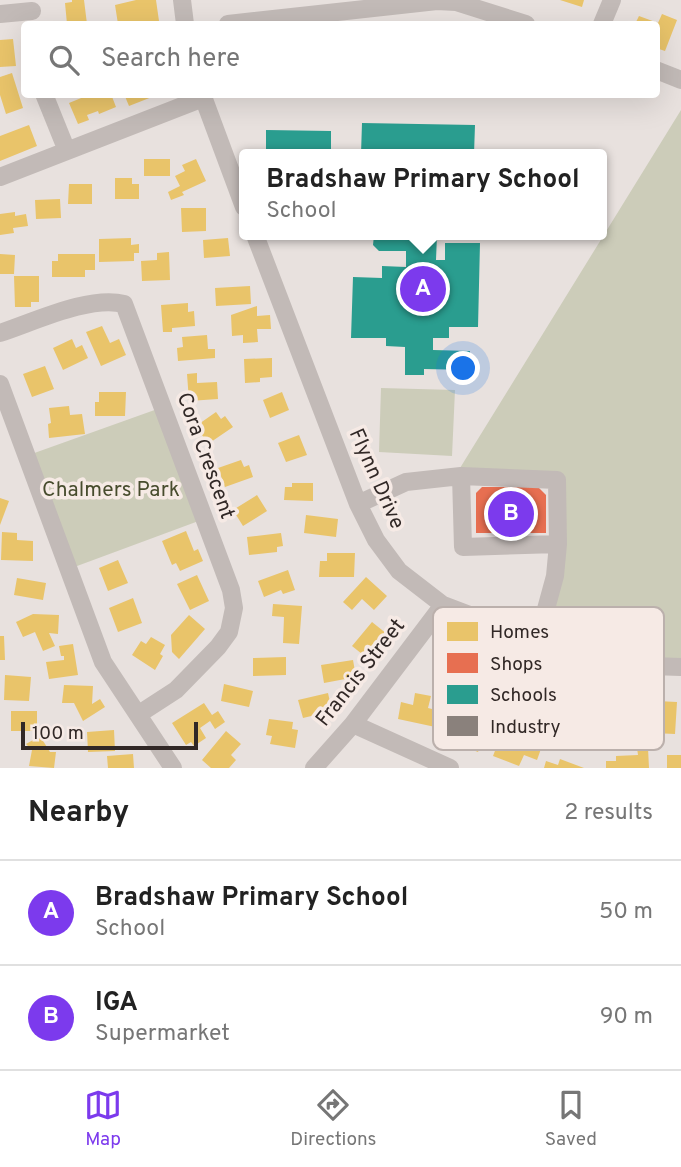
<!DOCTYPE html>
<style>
body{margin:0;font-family:Overpass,sans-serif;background:#f2f2f2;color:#222}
.scale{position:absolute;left:21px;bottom:18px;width:177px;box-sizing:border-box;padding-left:7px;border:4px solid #312826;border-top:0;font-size:19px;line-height:24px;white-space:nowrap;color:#312826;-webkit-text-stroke:5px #f6eae5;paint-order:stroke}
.you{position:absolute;left:464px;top:369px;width:24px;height:24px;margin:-18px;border:5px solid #fff;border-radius:50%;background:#1a73e8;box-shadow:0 0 0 10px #1a73e833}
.badge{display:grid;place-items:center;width:46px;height:46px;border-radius:50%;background:#7c3aed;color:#fff;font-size:23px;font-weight:700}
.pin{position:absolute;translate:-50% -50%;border:4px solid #fff;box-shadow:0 2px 7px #0006}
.popup{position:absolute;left:239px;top:149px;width:368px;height:91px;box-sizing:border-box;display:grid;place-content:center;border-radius:7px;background:#fff;filter:drop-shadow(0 2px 5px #0005);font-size:23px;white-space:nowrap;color:#767676}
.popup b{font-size:26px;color:#222}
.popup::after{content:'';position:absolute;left:50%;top:100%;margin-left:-14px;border:14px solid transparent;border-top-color:#fff}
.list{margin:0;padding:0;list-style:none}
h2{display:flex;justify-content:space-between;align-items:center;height:91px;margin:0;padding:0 28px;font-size:30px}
h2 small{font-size:23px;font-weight:400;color:#767676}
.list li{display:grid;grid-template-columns:46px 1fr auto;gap:21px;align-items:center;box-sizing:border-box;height:105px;padding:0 28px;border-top:2px solid #e0e0e0}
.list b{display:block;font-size:26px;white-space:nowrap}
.list p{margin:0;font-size:23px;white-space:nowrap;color:#767676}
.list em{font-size:23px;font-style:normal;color:#767676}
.icon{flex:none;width:38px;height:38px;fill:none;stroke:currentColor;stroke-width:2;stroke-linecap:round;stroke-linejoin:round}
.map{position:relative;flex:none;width:681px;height:768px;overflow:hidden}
.search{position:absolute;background:#fff;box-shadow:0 7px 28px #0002;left:21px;right:21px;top:21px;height:77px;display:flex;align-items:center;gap:18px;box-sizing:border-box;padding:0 24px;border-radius:7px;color:#767676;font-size:26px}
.sheet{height:301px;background:#fff}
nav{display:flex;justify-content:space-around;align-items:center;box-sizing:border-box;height:98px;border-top:2px solid #e0e0e0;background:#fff;font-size:19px;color:#767676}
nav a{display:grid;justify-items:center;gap:4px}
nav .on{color:#7c3aed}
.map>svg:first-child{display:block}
</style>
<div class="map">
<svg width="681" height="768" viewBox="0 0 681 768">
<rect width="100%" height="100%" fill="#e8e1de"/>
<!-- green -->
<path fill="#ccccb9" d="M681,110V667L537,642L555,576L557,480L460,468Z
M381,388L455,390L452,456L379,452Z
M163,407L204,519L69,569L26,456Z"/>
<!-- homes -->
<path fill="#e9c46a" d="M72,0H84L87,24H67L65,3L72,2Z
M136,0H156L159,21L118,24L115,5Z
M560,0H584L582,7Z
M662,14L677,20L665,51L656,48V24H635L639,16L658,23Z
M13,39L16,66L0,67V40Z
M12,73L23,108L6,114L0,95V77Z
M91,94H111L116,107L99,114L98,111L87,115L89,120L78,124L69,103Z
M124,94H157V95L129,106Z
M29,125L37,146L0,161V136Z
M144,159H170V176H144Z
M196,159L206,181L182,192L184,195L171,200L168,192L180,186L175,176L185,171L182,165Z
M115,178H132V184H139V199H115Z
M69,184H92V204H68Z
M60,199L61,218L36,219L35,200Z
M181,208H206V231L182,232Z
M15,212V216L26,214L28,226L13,228L14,233L0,235V214Z
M131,238V245L139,244V253H134V261L99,262V239Z
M228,238L230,256L204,258L203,240Z
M169,252L170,280L142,281L141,261L157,260V253Z
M0,254L15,255L14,274H0Z
M58,254H95V270H85V277H52V261H58Z
M14,276H39V302H31V307H15Z
M250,286L251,304L216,306L215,288Z
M188,303V312L194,311L195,326L172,328V332H163L161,305Z
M257,306V316L270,315L271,329H257L258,342L243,343V335L232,336L231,315Z
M102,326L110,343L119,339L126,355L101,366L86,332Z
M207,335L208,349H215V358L178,361L177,348L183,347L182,337Z
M72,339L76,348L82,345L88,358L63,370L53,348Z
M272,358V377L260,378V382L245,383L244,359Z
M45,366L54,389L32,397L23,374Z
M197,373V383L217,382L218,399L189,401L187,374Z
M99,392H126L125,416H95V402H99Z
M282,392L289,410L270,418L263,400Z
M69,406L70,415L82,414L85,434L49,438L48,424L51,423L49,408Z
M216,412L221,419L225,416L233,427L208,444L196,426Z
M299,435L307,455L286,462L278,443Z
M241,460L244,467L249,465L253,477L225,487L218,468Z
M292,483H313V501L284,500L285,487H292Z
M257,495L267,511L243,526L233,510Z
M0,498L9,501L0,525Z
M306,515L338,519L336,537L304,533Z
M186,531L194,551L198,549L203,561L180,571L176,563L172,565L162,541Z
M2,532L17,533V540L33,541V561L1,560Z
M281,533L283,546L277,547V552L249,555L247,537Z
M327,553H355L354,577H319L320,561H327Z
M118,560L128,583L108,591L99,568Z
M288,570L295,590L283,594L281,590L264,597L258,581Z
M197,575L209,601L190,610L177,584Z
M366,577L387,596L374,610L362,599L352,610L343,602Z
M17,578L46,583L43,600L14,595Z
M133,598L142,623L118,632L109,608Z
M273,604L302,606L299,644L283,643L284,617L272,616Z
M33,614L59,615L58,634L49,633L55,646L43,651L35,632L23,637L16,622Z
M189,615L205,629L179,659L172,652L171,635Z
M372,622L392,638L372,662L352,646Z
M0,636H4L5,660H0Z
M151,637L165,645L160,654L163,656L155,670L132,655L141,641L146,644Z
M73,644L78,675L49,679L46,662L64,660V656H61L59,646Z
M489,650L491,669L470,671V675L444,677L443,654Z
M286,657V675L253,676V658Z
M353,660L356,677L324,683L321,665Z
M5,675L31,677L29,701L4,700Z
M548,679L583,694L576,710L552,704L550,707L538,702Z
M224,684L253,691L249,707L221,701Z
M64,685L93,686L92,704L100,699L105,707L83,721L74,703H62Z
M328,693L332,711L303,718L298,700Z
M415,693L431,696L428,708L444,712L440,728L398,719L401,702L413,705Z
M605,693L629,694L628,720H604Z
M657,701L677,702L675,734L653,733L654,724L641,723L642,704L657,705Z
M204,703L212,715L218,711L225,722L215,729L210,721L200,728L206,738L194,746L191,742L186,745L172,723Z
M11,711H37V731H11Z
M459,717L488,729L478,752L465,747L467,743L444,734L449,720L456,723Z
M269,719L293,722L292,729L298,730L295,748L270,744L272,736L266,735Z
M114,730L115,751L88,752L87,732Z
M503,730L542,746L537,760L524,755L519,766L493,756Z
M226,731L241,744L231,755L236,760L229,768H211L202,760Z
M40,736L50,752H56L54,768L29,766L32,750L26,744Z
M637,748H648L649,768H606V761H616V756L638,755Z
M133,754L134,768H108L107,756Z
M667,755H681V768H667Z
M560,759L584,768H544L546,761L558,765Z"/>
<!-- shops -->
<path fill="#e76f51" d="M482,487H538L546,495V533H476V493Z"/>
<!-- schools -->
<path fill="#2a9d8f" d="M520,94H542V97H520Z
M362,123L475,125L474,154H361Z
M266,130L331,131V154H266Z
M374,235H437L436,260H445V243H480L478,327H449V338H433V350L470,351V370L424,369V375H405V347L386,346V338H351L353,277L382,278V266L406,267V251H379L373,245Z"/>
<!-- industry -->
<path fill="#8a817c" d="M537,725L554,733L548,746L531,739Z"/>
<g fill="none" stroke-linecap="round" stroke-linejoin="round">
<!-- minor -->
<path stroke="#c2bab7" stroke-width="18" d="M182,0L185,24
M0,14L32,11
M228,24L437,1L456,2L526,24
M602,24L612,0
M656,70L681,80
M44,94L67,151
M202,94L244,207
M0,177L203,98
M255,235L358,504L376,540L399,571L443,605L583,658L621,665L681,667
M0,333C34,322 90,295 124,304L231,590L234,608L229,632L218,647L176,690L139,714
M0,384L103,662L173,768
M461,476L463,547L558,544
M358,504L406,482L461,476L557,480L558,544L555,576L537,642
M353,724L450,768
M314,768L353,724L443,605"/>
</g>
<g text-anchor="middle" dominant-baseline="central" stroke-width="7" stroke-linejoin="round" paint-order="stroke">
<!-- street labels -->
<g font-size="21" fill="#312826" stroke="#f6eae5">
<text transform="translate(205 456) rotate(70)">Cora Crescent</text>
<text transform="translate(376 479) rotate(66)">Flynn Drive</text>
<text transform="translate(361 673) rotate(-52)">Francis Street</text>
</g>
<!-- park labels -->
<g font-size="21" fill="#474c2d" stroke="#f6eae5">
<text x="111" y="490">Chalmers Park</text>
</g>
</g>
<!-- legend -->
<rect x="433" y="607" width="231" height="143" rx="10" fill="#f6eae5" stroke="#bbb0ac" stroke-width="2"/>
<rect x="447" y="622" width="31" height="19" fill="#e9c46a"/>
<rect x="447" y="653" width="31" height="20" fill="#e76f51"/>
<rect x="447" y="685" width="31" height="19" fill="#2a9d8f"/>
<rect x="447" y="716" width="31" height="20" fill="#8a817c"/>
<g font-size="19" fill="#312826">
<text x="490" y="638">Homes</text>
<text x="490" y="670">Shops</text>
<text x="490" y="701">Schools</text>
<text x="490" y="733">Industry</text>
</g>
</svg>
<div class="scale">100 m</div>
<div class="you"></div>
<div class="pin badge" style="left:423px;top:289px">A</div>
<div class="popup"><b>Bradshaw Primary School</b>School</div>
<div class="pin badge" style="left:511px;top:514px">B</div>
<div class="search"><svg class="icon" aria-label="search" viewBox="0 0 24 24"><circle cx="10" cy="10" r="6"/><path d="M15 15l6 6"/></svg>Search here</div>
</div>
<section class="sheet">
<h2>Nearby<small>2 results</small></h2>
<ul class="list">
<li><span class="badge">A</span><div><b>Bradshaw Primary School</b><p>School</p></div><em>50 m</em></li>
<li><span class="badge">B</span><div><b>IGA</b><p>Supermarket</p></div><em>90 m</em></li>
</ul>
</section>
<nav>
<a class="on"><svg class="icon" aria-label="map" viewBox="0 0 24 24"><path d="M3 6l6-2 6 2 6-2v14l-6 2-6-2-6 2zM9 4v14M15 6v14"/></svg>Map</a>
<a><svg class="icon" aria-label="directions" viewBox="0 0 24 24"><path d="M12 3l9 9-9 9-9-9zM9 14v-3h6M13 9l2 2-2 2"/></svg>Directions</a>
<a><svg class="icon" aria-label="saved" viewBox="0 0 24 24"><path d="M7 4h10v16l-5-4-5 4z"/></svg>Saved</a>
</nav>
